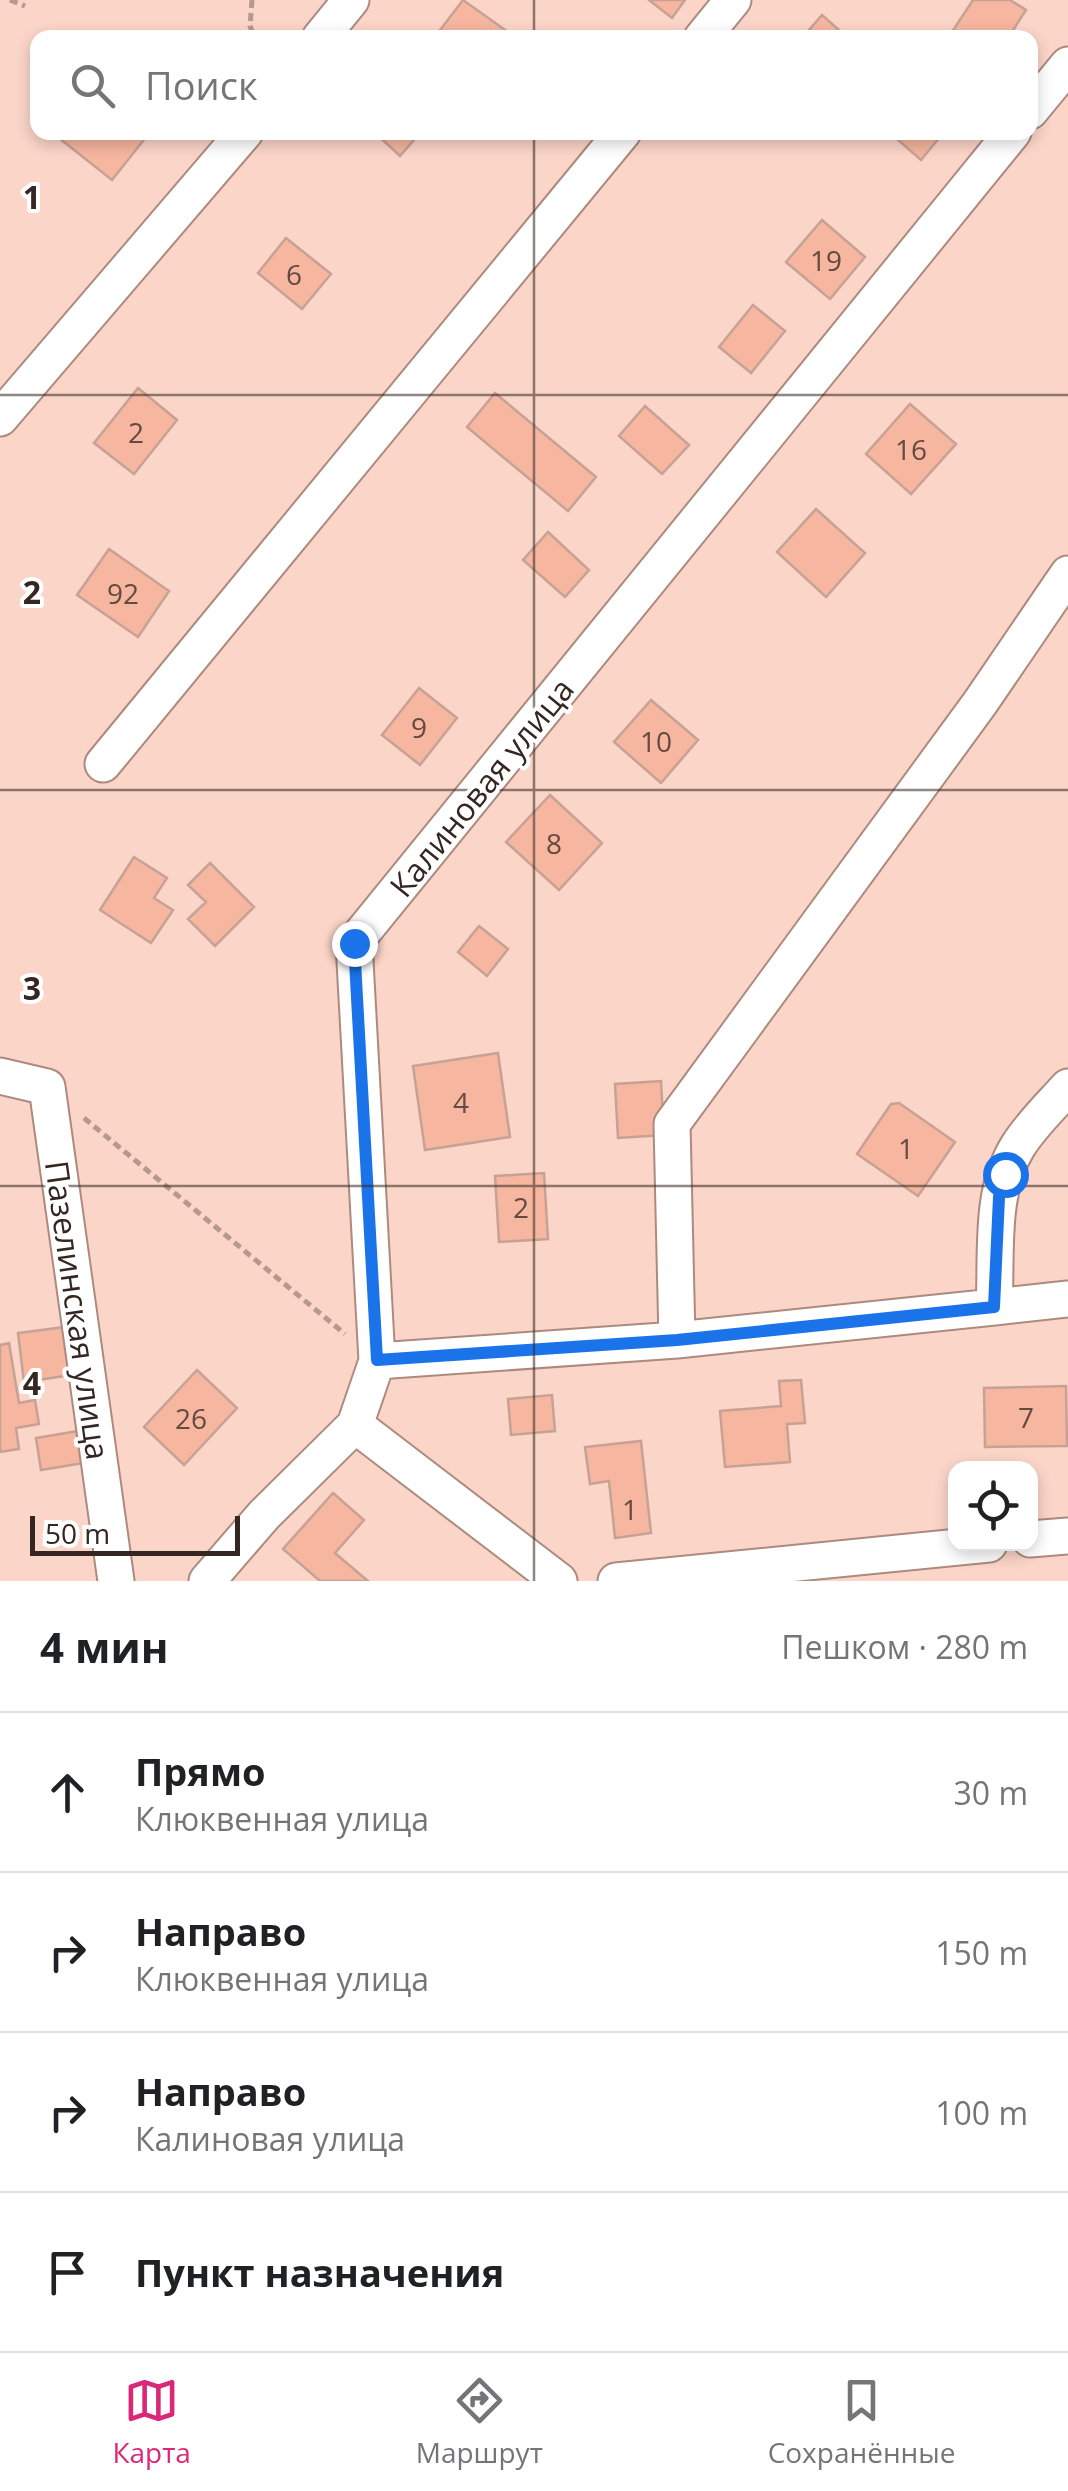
<!DOCTYPE html>
<html lang="ru">
<meta charset="utf-8">
<style>
body{margin:0;font-family:"Open Sans",sans-serif;background:#f6f6f6;color:#202124}
.controls{position:absolute;right:30px;bottom:30px;display:grid;overflow:hidden;border-radius:20px;box-shadow:0 5px 15px #0003}
.controls button{width:90px;height:90px;display:grid;place-items:center;padding:0;border:0;border-bottom:2px solid #e0e0e0;background:#fff;color:#202124;font:50px sans-serif}
.scale{position:absolute;left:30px;bottom:25px;width:210px;box-sizing:border-box;padding-left:10px;border:5px solid #342621;border-top:0;font-size:28px;line-height:35px;white-space:nowrap;color:#342621;-webkit-text-stroke:8px #fff;paint-order:stroke}
.stop{position:absolute;width:30px;height:30px;margin:-22px;border:8px solid #1a73e8;border-radius:50%;background:#fff}
.stop.end{background:#1a73e8;border-color:#fff;box-shadow:0 2px 10px #0008}
.list{margin:0;padding:0;list-style:none}
h2{display:flex;justify-content:space-between;align-items:center;height:130px;margin:0;padding:0 40px;font-size:42px}
h2 small{font-size:32px;font-weight:400;color:#757577}
.list li{display:grid;grid-template-columns:65px 1fr auto;gap:30px;align-items:center;box-sizing:border-box;height:160px;padding:0 40px;border-top:2px solid #e0e0e0}
.list b{display:block;font-size:38px;white-space:nowrap}
.list p{margin:0;font-size:32px;white-space:nowrap;color:#757577}
.list em{font-size:32px;font-style:normal;color:#757577}
.icon{flex:none;width:55px;height:55px;fill:none;stroke:currentColor;stroke-width:2;stroke-linecap:round;stroke-linejoin:round}
.map{position:relative;flex:none;width:1068px;height:1581px;overflow:hidden}
.search{position:absolute;background:#fff;box-shadow:0 5px 15px #0003;left:30px;right:30px;top:30px;height:110px;display:flex;align-items:center;gap:25px;box-sizing:border-box;padding:0 35px;border-radius:20px;color:#757577;font-size:38px}
.sheet{height:770px;background:#fff}
nav{display:flex;justify-content:space-around;align-items:center;box-sizing:border-box;height:140px;border-top:2px solid #e0e0e0;background:#fff;font-size:28px;color:#757577}
nav a{display:grid;justify-items:center;gap:5px}
nav .on{color:#db2777}
.map>svg:first-child{display:block}
</style>
<div class="map">
<svg width="1068" height="1581" viewBox="0 0 1068 1581">
<rect width="100%" height="100%" fill="#fbd5c8"/>
<!-- building -->
<path fill="#f6b69f" stroke="#c6a295" stroke-width="2.5" d="M463,0L508,32L504,38H434Z
M649,0H685L672,18Z
M973,0H1010L1026,10L1008,38H948Z
M822,15L848,38H802Z
M64,132H150L112,180L59,138Z
M374,132H421L400,156Z
M889,132H944L921,160Z
M822,220L865,257L830,299L786,262Z
M286,238L331,274L302,309L258,273Z
M753,305L785,331L751,373L719,347Z
M138,388L177,420L134,474L94,443Z
M495,393L596,477L568,511L467,427Z
M910,404L956,444L911,494L866,454Z
M645,406L689,445L662,474L619,436Z
M816,509L865,553L826,597L777,552Z
M548,532L589,570L565,597L523,560Z
M109,549L169,591L138,637L77,595Z
M419,688L457,718L420,765L382,735Z
M651,700L698,740L661,783L614,742Z
M550,795L602,843L559,890L506,842Z
M134,857L167,878L154,898L173,910L151,943L100,910Z
M210,863L254,907L215,946L188,919L206,902L188,885Z
M479,926L508,949L487,976L458,952Z
M498,1053L510,1137L425,1150L413,1066Z
M661,1081L664,1135L618,1138L615,1084Z
M899,1103L955,1142L918,1196L857,1154L891,1104Z
M544,1173L548,1239L499,1242L495,1176Z
M65,1327L72,1375L24,1382L18,1333Z
M9,1343L19,1403L35,1400L39,1424L16,1428L19,1449L0,1452V1345Z
M197,1370L237,1408L184,1465L144,1427Z
M801,1380L805,1423L787,1424L790,1462L725,1467L720,1411L781,1406L779,1381Z
M1066,1386L1067,1446L985,1447L984,1388Z
M552,1395L555,1431L511,1435L508,1399Z
M78,1431L84,1463L41,1470L36,1438Z
M641,1441L651,1533L615,1538L609,1481L590,1484L585,1447Z
M333,1493L364,1520L335,1553L368,1581H320L283,1549Z"/>
<g fill="none" stroke-linecap="round" stroke-linejoin="round">
<!-- minor casing -->
<g stroke="#ad8a7e" stroke-width="39">
<path id="minor" d="M320,38L351,0
M702,38L733,0
M1030,111L1068,65
M0,418L245,132
M103,764L623,132
M0,1076L47,1087L116,1581
M994,1307L1068,1299
M677,1340L672,1124L980,703L1068,574
M377,1361L677,1340L994,1307C997,1255 989,1192 1018,1146C1031,1125 1051,1106 1068,1087
M355,1425L559,1581
M1030,1539L1068,1536
M207,1581L264,1515L355,1425L377,1361L354,943L1013,132
M616,1581L989,1544"/>
</g>
<!-- path -->
<path stroke="#b5988e" stroke-width="5" stroke-dasharray="8 5" stroke-linecap="butt" d="M10,0L25,6
M252,0L250,26L255,38
M84,1118L345,1334"/>
<!-- minor -->
<use href="#minor" stroke="#fff" stroke-width="35"/>
</g>
<g fill="none" stroke-linecap="round" stroke-linejoin="round">
<!-- route -->
<path stroke="#1a73e8" stroke-width="12" d="M354,943L377,1360L677,1340L994,1307L999,1197L1005,1174"/>
</g>
<!-- grid -->
<path fill="none" stroke="#342621" stroke-width="2.5" stroke-opacity="0.55" d="M534,0V38M534,132V1581M0,395H1068M0,790H1068M0,1186H1068"/>
<g text-anchor="middle" dominant-baseline="central" stroke-width="8" stroke-linejoin="round" paint-order="stroke">
<!-- number labels -->
<g font-size="28" fill="#644a40">
<text x="826" y="260">19</text>
<text x="294" y="274">6</text>
<text x="136" y="432">2</text>
<text x="911" y="449">16</text>
<text x="123" y="593">92</text>
<text x="419" y="727">9</text>
<text x="656" y="741">10</text>
<text x="554" y="843">8</text>
<text x="461" y="1102">4</text>
<text x="906" y="1148">1</text>
<text x="521" y="1207">2</text>
<text x="1026" y="1417">7</text>
<text x="191" y="1418">26</text>
<text x="630" y="1509">1</text>
</g>
<!-- street labels -->
<g font-size="32" fill="#342621" stroke="#fff">
<text transform="translate(481 787) rotate(-51)">Калиновая улица</text>
<text transform="translate(78 1310) rotate(82)">Пазелинская улица</text>
</g>
</g>
<g font-size="32" text-anchor="middle" font-weight="bold" fill="#342621" stroke="#fff" stroke-width="8" stroke-linejoin="round" paint-order="stroke">
<text x="32" y="209">1</text>
<text x="32" y="604">2</text>
<text x="32" y="1000">3</text>
<text x="32" y="1395">4</text>
</g>
</svg>
<div class="controls">
<button><svg class="icon" aria-label="locate" viewBox="0 0 24 24"><circle cx="12" cy="12" r="6"/><path d="M12 2v4M12 18v4M2 12h4M18 12h4"/></svg></button>
</div>
<div class="scale">50 m</div>
<div class="stop" style="left:1005px;top:1174px"></div>
<div class="stop end" style="left:354px;top:943px"></div>
<div class="search"><svg class="icon" aria-label="search" viewBox="0 0 24 24"><circle cx="10" cy="10" r="6"/><path d="M15 15l6 6"/></svg>Поиск</div>
</div>
<section class="sheet">
<h2>4 мин<small>Пешком · 280 m</small></h2>
<ul class="list">
<li><svg class="icon" aria-label="ahead" viewBox="0 0 24 24"><path d="M12 20V5M6 11l6-6 6 6"/></svg><div><b>Прямо</b><p>Клюквенная улица</p></div><em>30 m</em></li>
<li><svg class="icon" aria-label="right" viewBox="0 0 24 24"><path d="M7 20v-9h11M14 6l5 5-5 5"/></svg><div><b>Направо</b><p>Клюквенная улица</p></div><em>150 m</em></li>
<li><svg class="icon" aria-label="right" viewBox="0 0 24 24"><path d="M7 20v-9h11M14 6l5 5-5 5"/></svg><div><b>Направо</b><p>Калиновая улица</p></div><em>100 m</em></li>
<li><svg class="icon" aria-label="arrive" viewBox="0 0 24 24"><path d="M6 21V4h12l-3 4 3 4H6"/></svg><div><b>Пункт назначения</b></div></li>
</ul>
</section>
<nav>
<a class="on"><svg class="icon" aria-label="map" viewBox="0 0 24 24"><path d="M3 6l6-2 6 2 6-2v14l-6 2-6-2-6 2zM9 4v14M15 6v14"/></svg>Карта</a>
<a><svg class="icon" aria-label="directions" viewBox="0 0 24 24"><path d="M12 3l9 9-9 9-9-9zM9 14v-3h6M13 9l2 2-2 2"/></svg>Маршрут</a>
<a><svg class="icon" aria-label="saved" viewBox="0 0 24 24"><path d="M7 4h10v16l-5-4-5 4z"/></svg>Сохранённые</a>
</nav>
